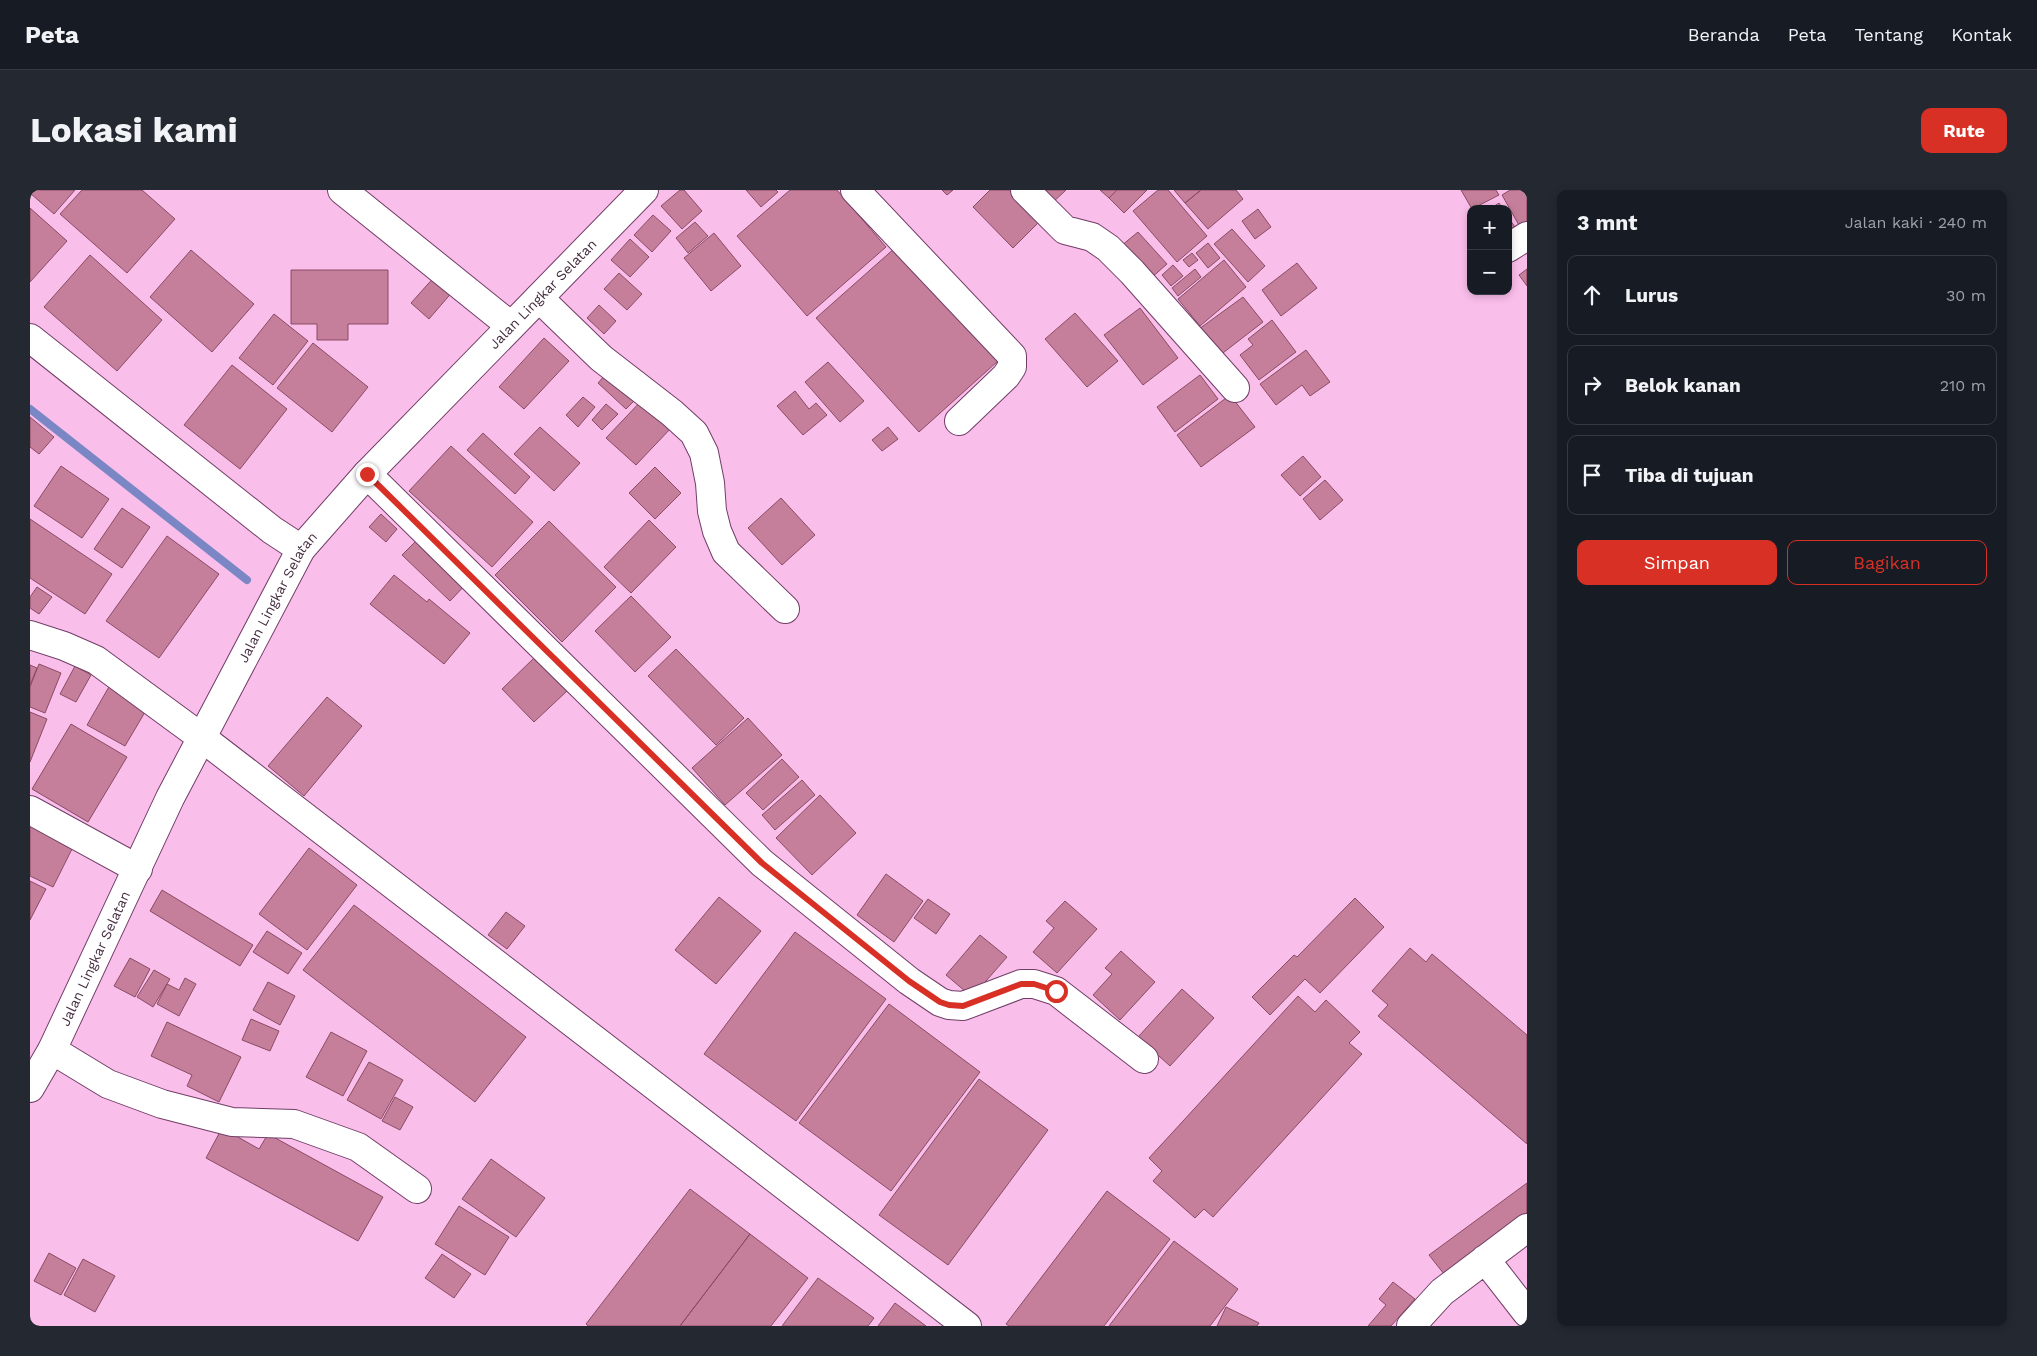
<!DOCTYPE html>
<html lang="id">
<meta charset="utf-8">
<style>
body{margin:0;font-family:"Work Sans",sans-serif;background:#242831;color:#f1f3f6}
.controls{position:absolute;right:15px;top:15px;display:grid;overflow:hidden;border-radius:10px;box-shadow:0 2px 8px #0003}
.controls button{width:45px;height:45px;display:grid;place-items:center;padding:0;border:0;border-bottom:1px solid #363941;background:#171b24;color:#f1f3f6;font:25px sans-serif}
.stop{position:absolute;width:15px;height:15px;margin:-11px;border:4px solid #d93025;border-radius:50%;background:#fff}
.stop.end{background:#d93025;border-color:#fff;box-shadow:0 1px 5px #0008}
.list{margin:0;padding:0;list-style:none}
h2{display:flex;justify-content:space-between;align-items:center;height:65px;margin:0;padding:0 20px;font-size:21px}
h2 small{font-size:16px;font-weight:400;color:#9ea1a6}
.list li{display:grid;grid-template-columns:32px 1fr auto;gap:15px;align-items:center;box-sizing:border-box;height:80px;margin:0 10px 10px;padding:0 10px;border:1px solid #363941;border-radius:10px}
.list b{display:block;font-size:19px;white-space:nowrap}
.list em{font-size:16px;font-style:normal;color:#9ea1a6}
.actions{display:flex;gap:10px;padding:15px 20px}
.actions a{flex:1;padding:11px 0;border:1px solid #d93025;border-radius:10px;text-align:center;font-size:18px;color:#d93025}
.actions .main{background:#d93025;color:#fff}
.icon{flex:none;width:28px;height:28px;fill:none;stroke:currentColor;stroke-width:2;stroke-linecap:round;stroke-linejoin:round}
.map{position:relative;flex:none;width:1497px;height:1136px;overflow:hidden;border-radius:10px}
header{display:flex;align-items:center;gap:30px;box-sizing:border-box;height:70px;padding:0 25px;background:#171b24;border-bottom:1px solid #363941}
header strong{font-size:24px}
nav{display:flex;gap:28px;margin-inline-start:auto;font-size:18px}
.intro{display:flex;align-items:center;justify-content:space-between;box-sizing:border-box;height:120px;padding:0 30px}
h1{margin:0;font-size:35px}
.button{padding:12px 22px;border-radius:10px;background:#d93025;color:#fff;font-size:18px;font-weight:700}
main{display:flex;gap:30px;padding:0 30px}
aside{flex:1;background:#171b24;border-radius:10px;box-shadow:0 2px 8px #0003}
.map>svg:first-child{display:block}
</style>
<header>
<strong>Peta</strong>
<nav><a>Beranda</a><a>Peta</a><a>Tentang</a><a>Kontak</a></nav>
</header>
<div class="intro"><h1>Lokasi kami</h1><a class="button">Rute</a></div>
<main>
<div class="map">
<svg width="1497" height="1136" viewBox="0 0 1497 1136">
<rect width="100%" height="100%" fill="#fabeeb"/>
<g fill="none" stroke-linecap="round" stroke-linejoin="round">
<!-- stream -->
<path stroke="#7b87c4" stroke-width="8" d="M0,219L217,390"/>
</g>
<!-- building -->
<path fill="#c57f9a" stroke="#8a4b65" d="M0,0H45L24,24L0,3Z
M52,0H112L145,29L97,83L30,24Z
M650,0H654L672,21L652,39L631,16Z
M716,0H746L748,2L731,17Z
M760,0H807L856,57L777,126L707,46Z
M912,0H923L917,5Z
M960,0H987L1014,27L983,58L943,17Z
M1008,0H1036L1021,14Z
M1070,0H1087L1079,8Z
M1087,0H1117L1094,23L1079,8Z
M1128,0H1138L1177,46L1147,72L1103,21Z
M1144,0H1171L1155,13Z
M1171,0H1206L1213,9L1178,39L1155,13Z
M1431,0H1466L1469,5L1442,19Z
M1480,0H1497V33L1490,37L1472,5Z
M1469,13L1473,19H1460Z
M0,18L37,51L0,92Z
M1228,19L1241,37L1225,49L1212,31Z
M623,25L641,41L622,62L604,45Z
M1478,27L1487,40L1478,46Z
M665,32L678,46L658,63L646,48Z
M1202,39L1235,76L1218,92L1184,54Z
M1108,42L1137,74L1120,89L1091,56Z
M684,43L711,76L681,101L654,68Z
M600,49L619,67L600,87L581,70Z
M1178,53L1190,68L1178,78L1166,63Z
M866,57L968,171L889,242L786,128Z
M161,60L224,114L182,162L120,107Z
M1162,63L1168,70L1159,77L1153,70Z
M60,65L132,130L87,181L14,117Z
M1194,70L1216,97L1170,136L1148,109Z
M1267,73L1287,98L1251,126L1232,100Z
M1143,75L1153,86L1141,96L1132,85Z
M1165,79L1171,87L1148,106L1142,98Z
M1497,79V96L1489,85Z
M261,80H358V134H318V150H287V134H261Z
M589,83L612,104L597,120L574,99Z
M406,85L424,100L399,129L381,113Z
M1213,107L1233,132L1189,166L1169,139Z
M569,115L586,131L574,144L557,128Z
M1110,118L1148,168L1113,195L1074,145Z
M1045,123L1088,171L1057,197L1015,149Z
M244,124L278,151L243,195L209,168Z
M1242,130L1266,162L1229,190L1210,165L1223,155L1218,149Z
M514,148L539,171L494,219L469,197Z
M283,153L338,197L302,242L247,198Z
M1276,160L1300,192L1280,206L1272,195L1246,215L1230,194Z
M798,172L834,211L810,232L775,192Z
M202,175L257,219L210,279L154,235Z
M576,184L605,210L596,219L568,193Z
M1170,185L1188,209L1145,242L1127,217Z
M765,201L779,219L786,213L797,225L773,245L747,216Z
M1200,205L1225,237L1171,277L1147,245Z
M553,207L565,217L548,237L536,225Z
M613,209L642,237L606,275L576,248Z
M576,214L588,224L572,240L562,230Z
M0,227L24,247L9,264L0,257Z
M510,237L550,273L524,301L484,264Z
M858,237L868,249L852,261L842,250Z
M453,243L500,287L485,304L437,260Z
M421,256L503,332L462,377L379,301Z
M1273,266L1291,287L1270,306L1251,285Z
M31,276L79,309L52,348L4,316Z
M625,277L651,303L625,329L599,303Z
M1295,290L1313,310L1290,330L1273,309Z
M751,308L785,345L752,375L718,338Z
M92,318L120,337L92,378L64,359Z
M351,324L367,339L356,352L339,337Z
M0,329L82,384L55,424L0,388Z
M619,330L646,357L601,403L574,377Z
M519,331L586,397L532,452L465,385Z
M393,344L440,390L420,411L372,365Z
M137,346L189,384L129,468L76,431Z
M364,385L397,412L399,409L440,443L414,474L340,414Z
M7,397L22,407L9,424L0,418V407Z
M601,406L641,447L605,482L565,441Z
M646,459L714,528L686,555L618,486Z
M504,468L537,501L504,532L472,499Z
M9,474L31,483L15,523L0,517V497Z
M0,475L7,478L0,495Z
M45,476L61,485L46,512L30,504Z
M80,495L118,517L95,556L57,535Z
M297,507L332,536L274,606L238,576Z
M0,522L17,529L0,572Z
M718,528L752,565L695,615L662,578Z
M41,534L97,567L58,632L2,599Z
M752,569L769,587L733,620L716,603Z
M772,590L785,605L745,640L732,625Z
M790,605L826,643L782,685L746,648Z
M0,630L46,651L23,697L0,686Z
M279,658L327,695L277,760L229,724Z
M856,684L893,711L864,752L827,725Z
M0,691L16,699L0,730Z
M132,700L223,755L210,776L120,721Z
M689,707L731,741L686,794L645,760Z
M1325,708L1354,737L1290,803L1275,789L1240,825L1222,807L1264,765L1267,767Z
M898,709L920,724L906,744L884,728Z
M1035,711L1067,739L1027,783L1003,762L1024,738L1016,731Z
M324,715L496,847L445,912L273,780Z
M476,722L495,736L477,759L458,745Z
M237,741L272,763L258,784L223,762Z
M765,742L856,809L766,931L674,864Z
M950,745L977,767L942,807L916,785Z
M1380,758L1396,772L1402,764L1497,845V954L1348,826L1358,815L1342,801Z
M1091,761L1125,792L1090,830L1063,805L1082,784L1075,778Z
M100,768L120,779L105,807L84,796Z
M124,780L140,789L123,817L107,807Z
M155,788L166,794L149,826L127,814L137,794L149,800Z
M238,792L265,806L250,835L223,820Z
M1152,799L1184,828L1140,876L1108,847Z
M1268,806L1285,822L1296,810L1330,842L1319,853L1332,864L1183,1027L1174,1019L1165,1028L1123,991L1132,981L1119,968Z
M859,814L950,882L861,1001L769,933Z
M221,829L249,841L240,861L212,850Z
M137,832L211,867L189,912L157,896L162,885L121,866Z
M301,842L337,861L313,906L276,887Z
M339,872L373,890L351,929L317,910Z
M949,889L1018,940L918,1075L849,1025Z
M365,907L383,917L370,940L352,931Z
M192,938L229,959L238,944L353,1007L328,1051L176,968Z
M461,969L515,1008L486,1047L432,1009Z
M1497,993V1023L1414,1084L1399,1065Z
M660,999L720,1044L650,1136H558L556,1134Z
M1077,1001L1140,1049L1074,1136H979L976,1134Z
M429,1016L479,1047L455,1085L405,1054Z
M720,1044L778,1088L741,1136H650Z
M1144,1051L1208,1099L1180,1136H1079Z
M19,1063L46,1078L31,1105L4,1091Z
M412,1064L441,1084L424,1108L395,1088Z
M53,1069L85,1086L65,1122L34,1105Z
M788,1088L844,1128L838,1136H752Z
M1363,1092L1385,1109L1361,1136H1338L1356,1115L1349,1109Z
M865,1113L896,1136H848Z
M1196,1117L1229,1133L1227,1136H1187Z"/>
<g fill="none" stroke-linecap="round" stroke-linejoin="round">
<!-- minor casing -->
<g stroke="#713e67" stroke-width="30">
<path id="minor" d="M312,0L481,136
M825,0L982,166V177L976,186L929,231
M995,0L1035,40L1062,47L1078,58L1102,82L1205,198
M1478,58L1497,46
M509,108L571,168L642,223L664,243L674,263L680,293L682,321L687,341L696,362L755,419
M0,148L242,340L271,359
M337,284L732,673L879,791L910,812L919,815L933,816L991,794H1004L1026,801L1114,869
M0,445L34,456L66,470L171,547L937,1136
M0,620L108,679
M22,860L78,894L132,914L202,932L264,934L328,957L387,999
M1455,1069L1497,1123
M1381,1136L1412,1102L1497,1038"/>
</g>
<!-- highway casing -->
<g stroke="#713e67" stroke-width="30">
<g id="highway">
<path id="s1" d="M0,898L22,860L140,608L271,359L337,284L614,0"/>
</g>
</g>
<!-- minor -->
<use href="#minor" stroke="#fff" stroke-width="28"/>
<!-- highway -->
<use href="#highway" stroke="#fff" stroke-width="28"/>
</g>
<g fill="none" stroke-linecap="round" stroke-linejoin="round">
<!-- route -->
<path stroke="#d93025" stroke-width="6" d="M337,284L732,673L879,791L910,812L919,815L933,816L991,794H1004L1026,801"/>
</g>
<g text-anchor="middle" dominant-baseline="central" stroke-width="5" stroke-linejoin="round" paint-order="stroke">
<!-- street labels -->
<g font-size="14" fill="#472f42" stroke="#fabeeb">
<text stroke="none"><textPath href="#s1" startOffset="955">Jalan Lingkar Selatan</textPath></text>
<text stroke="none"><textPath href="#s1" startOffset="550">Jalan Lingkar Selatan</textPath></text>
<text stroke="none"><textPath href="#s1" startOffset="145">Jalan Lingkar Selatan</textPath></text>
</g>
</g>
</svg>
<div class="controls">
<button>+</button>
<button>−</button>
</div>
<div class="stop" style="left:1026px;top:801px"></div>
<div class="stop end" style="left:337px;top:284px"></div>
</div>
<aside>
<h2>3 mnt<small>Jalan kaki · 240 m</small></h2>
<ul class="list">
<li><svg class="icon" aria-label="ahead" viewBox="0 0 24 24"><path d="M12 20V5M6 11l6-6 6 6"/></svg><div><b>Lurus</b></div><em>30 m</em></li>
<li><svg class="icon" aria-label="right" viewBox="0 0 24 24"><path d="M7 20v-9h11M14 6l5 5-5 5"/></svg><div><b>Belok kanan</b></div><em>210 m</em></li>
<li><svg class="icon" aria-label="arrive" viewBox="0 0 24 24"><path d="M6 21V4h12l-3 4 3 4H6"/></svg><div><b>Tiba di tujuan</b></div></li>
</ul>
<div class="actions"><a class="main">Simpan</a><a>Bagikan</a></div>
</aside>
</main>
